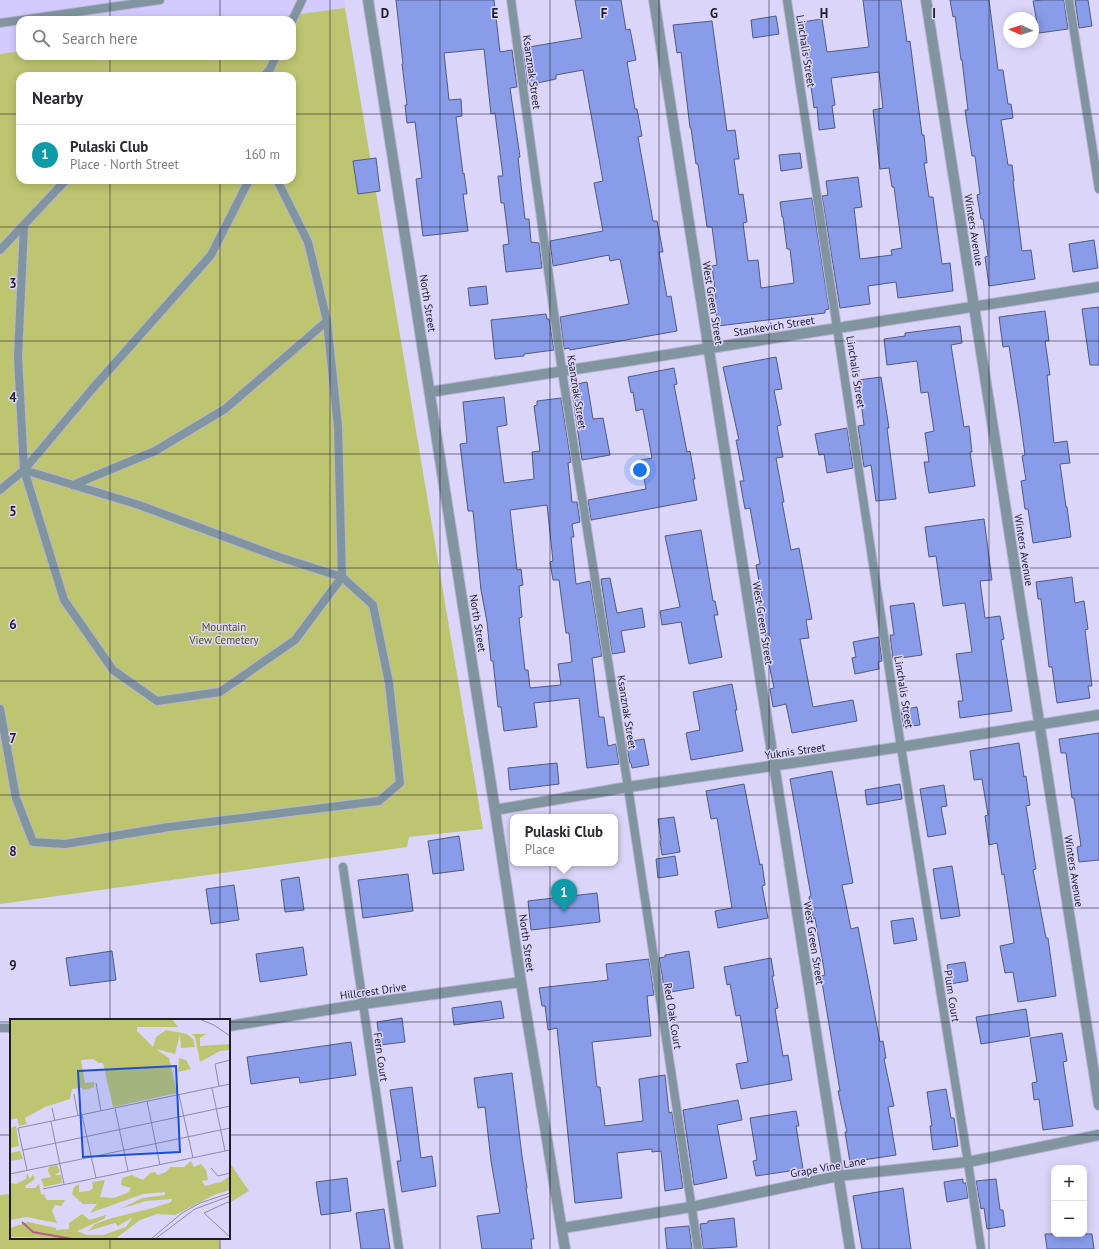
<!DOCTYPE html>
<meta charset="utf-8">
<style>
body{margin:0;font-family:"PT Sans",sans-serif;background:#f7f7f7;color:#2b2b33}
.controls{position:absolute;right:12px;bottom:12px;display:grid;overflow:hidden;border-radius:8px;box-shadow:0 2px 10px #0003}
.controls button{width:36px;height:36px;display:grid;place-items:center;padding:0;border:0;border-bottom:1px solid #e1e1e2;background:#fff;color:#2b2b33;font:20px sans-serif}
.compass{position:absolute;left:1003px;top:12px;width:36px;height:36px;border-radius:50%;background:#fff;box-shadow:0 2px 10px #0003;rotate:273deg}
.you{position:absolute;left:640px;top:470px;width:14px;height:14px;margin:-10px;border:3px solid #fff;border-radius:50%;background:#1a73e8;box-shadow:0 0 0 6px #1a73e833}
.badge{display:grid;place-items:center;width:26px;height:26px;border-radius:50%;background:#72771f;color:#fff;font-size:13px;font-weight:700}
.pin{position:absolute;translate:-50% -33px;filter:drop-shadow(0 1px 2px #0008)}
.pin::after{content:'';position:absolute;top:21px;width:14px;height:12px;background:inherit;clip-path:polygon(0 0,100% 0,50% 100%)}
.popup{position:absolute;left:510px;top:814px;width:108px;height:52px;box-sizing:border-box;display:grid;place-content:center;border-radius:8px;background:#fff;filter:drop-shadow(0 1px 3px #0005);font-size:13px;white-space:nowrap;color:#7c7c81}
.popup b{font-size:15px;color:#2b2b33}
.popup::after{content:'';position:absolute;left:50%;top:100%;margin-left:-8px;border:8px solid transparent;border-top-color:#fff}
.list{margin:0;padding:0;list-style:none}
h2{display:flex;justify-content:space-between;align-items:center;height:52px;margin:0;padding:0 16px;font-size:17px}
h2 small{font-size:13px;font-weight:400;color:#7c7c81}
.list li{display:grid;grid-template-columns:26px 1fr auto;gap:12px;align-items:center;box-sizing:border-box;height:60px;padding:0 16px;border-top:1px solid #e1e1e2}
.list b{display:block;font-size:15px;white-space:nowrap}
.list p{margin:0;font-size:13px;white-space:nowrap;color:#7c7c81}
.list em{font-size:13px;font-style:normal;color:#7c7c81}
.icon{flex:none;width:22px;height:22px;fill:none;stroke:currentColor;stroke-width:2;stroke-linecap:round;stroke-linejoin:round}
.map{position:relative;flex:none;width:1099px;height:1249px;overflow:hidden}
.search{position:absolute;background:#fff;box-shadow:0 2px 10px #0003;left:16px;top:16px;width:280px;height:44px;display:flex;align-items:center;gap:10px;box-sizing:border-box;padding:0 14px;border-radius:12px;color:#7c7c81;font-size:15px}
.panel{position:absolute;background:#fff;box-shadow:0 2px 10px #0003;left:16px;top:72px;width:280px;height:112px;border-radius:12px}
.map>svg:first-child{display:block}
</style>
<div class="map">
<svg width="1099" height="1249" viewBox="0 0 1099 1249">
<rect width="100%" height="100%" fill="#dbd5f9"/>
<!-- built -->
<path fill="#d3caff" d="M0,0H344L345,8L254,20H20V51L0,54Z"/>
<!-- green -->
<path fill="#bec570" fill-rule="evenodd" d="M345,8L483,829L409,837L407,847L0,904V54L20,51V56H292V20H254ZM20,76H292V180H20Z
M229,1162L249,1191L229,1203Z
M11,1194V1238H219L220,1249H0V1195Z"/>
<!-- building -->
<path fill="#899cea" stroke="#515a80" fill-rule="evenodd" d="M396,0H494L500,52L512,50L517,87L510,88L520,157L518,158L525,219H529L531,242L539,243L542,268L506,272L503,245L509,244L504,203H501L498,176H503L495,113L491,114L484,49L444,53L449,100L461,99L462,116L456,117L463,174L464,173L467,194H463L468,231L423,236L416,179L422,178L415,122L407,123L405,105H407L402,64H403Z
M575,0H621L626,30L630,29L636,60L627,62L635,109H637L642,136L638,137L653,221H657L663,252H659L667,297L671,296L677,331L570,350L569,348L564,349L560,317L629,304L620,259L610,261L609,255L553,266L550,241L603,231L594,183L603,181L583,70L556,75V79L528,85L523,48L582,38Z
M863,0H901L907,42L910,41L922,135H924L927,163H924L929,197H933L942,264L950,263L953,291L898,298L896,282L868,286L870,304L840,308L822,196L828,195L826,181L858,177L862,207L854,208L860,259L892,255L891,250L902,248L894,187H892L889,168L880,169L873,110L883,108L879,72L831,78L835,105L832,106L835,128L819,130L817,107L814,108L802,22L822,19L827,52L869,47Z
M950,0H989L998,70H1003L1008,104H1011L1013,118L1001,120L1008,165H1012L1014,181H1013L1022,251L1031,250L1035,279L989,286L985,257L988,256L983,219H981L977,195L980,194L975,156H972L965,110H968L962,60H961L955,16L953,17Z
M1043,0H1064L1068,29L1039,33L1033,1Z
M1075,0H1088L1092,26L1079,28Z
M776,16L779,34L753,38L751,20Z
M712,21L727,131L735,130L739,159H734L739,195L743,194L747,222L743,223L748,261L758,260L761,288L794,283L790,249H787L783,217H782L780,202L812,198L829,309L825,310V313L718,326L714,299L716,298L712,266L717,265L712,227H707L698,164H696L691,128H690L681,52L677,53L673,25Z
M800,153L802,168L781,171L779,155Z
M376,158L380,191L358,194L353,161Z
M1094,240L1098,268L1073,272L1069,244Z
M486,286L488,304L470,306L468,288Z
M1099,307V365H1090L1082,309Z
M1045,311L1049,341H1045L1050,375H1047L1054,443L1067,441L1070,463L1060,464L1066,507H1067L1071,537L1033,543L1028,509H1025L1021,481L1026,480L1022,456L1025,455L1019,411L1009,346L1003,347L999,317Z
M546,314L547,319H549L554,350L524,354V356L495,359L491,320Z
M960,326L962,343L951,345L964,427L969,426L972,452H970L975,486L929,493L924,462H929L925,433L934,431L928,392L921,393L917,361L887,365L884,339L905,336V333Z
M776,357L782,389L774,390L781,425L777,426L783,457L776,458L784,502H782L791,550L799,548L812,619L806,620L809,638L800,639L813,707L853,700L857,721L792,733L786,704L773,707L770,689L774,688L766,650H768L758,597H762L756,565L760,564L750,508L745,509L740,481H744L736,440H739L723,367Z
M674,368L677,384L674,385L687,452L690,451L695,479H693L697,500L591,520L588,500L646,489L641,460L652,458L643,409L636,411L633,392L631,393L628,377Z
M881,377L889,428H887L896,499L876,501L871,465L864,467L858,426L864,425L858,380Z
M587,382L593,419L603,418L610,455L582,460L571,385Z
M504,397L507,425L497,427L504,483L534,479L532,452L540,451L534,406L537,405V401L561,398L571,462L568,463L572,502H577L580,522L572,524L574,537H571L576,584L590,581L602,656L592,658L599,717H604L608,746L616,744L619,764L587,768L579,698L534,703L537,727L504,731L501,707H498L493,661H491L487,622L481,590L473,511H468L460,444L467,443L463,402ZM547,505L553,561L550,562L553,580H559L566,633H569L572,662L558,664L561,685L530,688L528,670H525L519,618L522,617L519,586L523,585L521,569L517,570L510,510Z
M847,428L853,468L827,473L824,454L819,455L815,434Z
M984,519L992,580L980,581L985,618L1000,616L1004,639L1001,640L1012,711L960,718L958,701H963L956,654L972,652L965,603L943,606L936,556L929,557L925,527Z
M701,530L713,601H715L718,615H714L722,657L689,664L681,622L662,625L660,611L680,607L665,536Z
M1072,577L1075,603L1084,601L1088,629L1085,630L1092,686H1088L1090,698L1057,703L1052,667H1049L1041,599H1038L1036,582Z
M610,578L617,613L642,608L645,627L621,631L625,652L612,654L601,579Z
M914,603L922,655L893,659L890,635H894L890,606Z
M879,637L882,661L878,662L879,669L855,674L852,658L856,657L853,642Z
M732,684L737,710H735L743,751L691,760L686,733L700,730L693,692Z
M917,707L920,725L904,727L901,710Z
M1099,733V860L1079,862L1077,847L1081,846L1074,798H1072L1066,753H1061L1059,739Z
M644,739L649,765L632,768L631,763H630L626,742Z
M1019,743L1024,777L1026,776L1030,805L1026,806L1036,869L1033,870L1046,938H1048L1056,996L1018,1002L1013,972L1005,973L1000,946L1014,943L1004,874L1002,875L997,843L989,845L985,816L988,815L982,779L974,780L970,751Z
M557,763L559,784L510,790L508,768Z
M832,771L853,883L842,885L851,929L858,927L880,1042L883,1041L886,1058L884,1059L894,1106L888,1107L896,1155L850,1162L845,1132H847L838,1091H840L821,976L825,975L815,918L813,919L809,897L811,896L790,779Z
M744,784L756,846L760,865L762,864L765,885L762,886L768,918L718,928L715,911L732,908L717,818L711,819L706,791Z
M900,784L902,799L867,805L865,790Z
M944,785L947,806L941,807L946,834L928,837L920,789Z
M674,817L680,852L662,855L660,841L661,840L658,819Z
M459,836L464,870L433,874L428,841Z
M675,856L678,875L658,878L656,859Z
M952,866L960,916L941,919L933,869Z
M408,874L413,911L363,918L358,880Z
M299,877L304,910L285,912L281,880Z
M234,885L239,920L211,924L206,889Z
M597,893L600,922L531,930L528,901Z
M913,918L917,940L894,944L891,921Z
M303,947L307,975L260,982L256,954Z
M112,951L116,980L70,986L66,958Z
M689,951L694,988L665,993L659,958L665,957V955Z
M771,958L774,976H772L778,1008L775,1009L783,1056L788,1055L792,1080L741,1089L736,1064L748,1062L740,1015L736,1016L730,984L727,985L724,967Z
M649,959L654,995L647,996L651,1036L592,1042L597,1087H600L605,1126L643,1121L639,1079L665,1075L669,1113L672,1112L683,1188L665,1191L661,1151L652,1152V1149L617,1153L622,1198L575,1203L557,1028L548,1030L545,1006H542L539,988L608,980L606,964Z
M965,962L968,981L950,984L947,965Z
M501,1001L504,1018L454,1025L452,1008Z
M1026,1009L1030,1036L981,1044L976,1017Z
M402,1018L405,1042L380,1045L377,1022Z
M1062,1033L1067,1061L1063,1062L1073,1126L1043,1130L1039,1099L1034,1100L1032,1083L1037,1082L1030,1038Z
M351,1042L356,1075L300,1083L299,1077L251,1084L247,1057Z
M512,1073L522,1156L527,1188H526L534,1239H531L532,1249H482L477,1216L500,1213L491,1161L485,1107L478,1108L474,1078Z
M412,1087L421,1158L432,1156L436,1186L402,1192L397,1161H401L390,1090Z
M946,1089L951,1118H954L958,1146L933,1150L930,1126H932L927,1092Z
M738,1100L742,1120L717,1125L727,1178L694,1185L683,1110Z
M796,1111L799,1126H796L803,1169L756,1176L753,1161L757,1160L750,1118Z
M347,1178L351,1211L321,1215L316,1182Z
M963,1179V1183H966L968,1198L947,1202L944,1182Z
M996,1179L1000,1210H1003L1005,1226L987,1229L984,1208L981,1209L976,1181Z
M903,1188L911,1249H862L853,1196Z
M384,1209L390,1249H361L356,1213Z
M734,1218L737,1247L703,1249L700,1224L708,1223V1221Z
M689,1226L692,1249H667L665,1228Z
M1045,1234H1092L1094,1249H1047Z"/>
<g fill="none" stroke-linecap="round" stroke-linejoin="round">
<!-- service casing -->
<g stroke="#b9b4d4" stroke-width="10">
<path id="service" d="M511,0L562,371L628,787L698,1249
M787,0L901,747L968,1162L981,1249
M1069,0L1099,189
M292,21L302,0
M0,23L160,0
M264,76L270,69L276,56
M24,225L18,357L24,470L64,600L113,670L157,701L220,692L295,640L342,577L338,427L327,321L308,242L277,180
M0,250L66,180
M73,485L155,451L225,409L327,321
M0,490L24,470L93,388L211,255L249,180
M0,709L16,798L33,842L65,844L169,827L379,801L400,783L389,683L373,605L342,577L279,557L139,505L24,470
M343,867L399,1249
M0,1028H11"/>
</g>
<!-- minor casing -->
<g stroke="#b9b4d4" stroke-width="12">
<path id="minor" d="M368,0L495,810L521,982L565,1249
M654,0L850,1249
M926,0L1099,1105
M430,392L1099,287
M495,810L628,787L901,747L1099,715
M229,1026L363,1004L521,982
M563,1228L691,1207L838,1176L968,1162L1099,1135"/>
</g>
<!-- service -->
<use href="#service" stroke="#8195a0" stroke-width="8"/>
<!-- minor -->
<use href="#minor" stroke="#8195a0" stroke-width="10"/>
</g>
<!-- grid -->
<path fill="none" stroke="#1e1b2b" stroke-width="1" stroke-opacity="0.55" d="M110,0V20M220,0V20M330,0V1249M440,0V1249M550,0V1249M659,0V1249M769,0V1249M879,0V1249M989,0V1249M110,56V76M220,56V76M0,114H20M292,114H1099M110,180V1020M220,180V1020M0,227H1099M0,341H1099M0,454H1099M0,568H1099M0,681H1099M0,795H1099M0,908H1099M0,1022H11M229,1022H1099M0,1135H11M229,1135H1099M110,1238V1249M220,1238V1249"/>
<g text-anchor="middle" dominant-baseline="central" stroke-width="3" stroke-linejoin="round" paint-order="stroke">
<!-- street labels -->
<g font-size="11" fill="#1e1b2b" stroke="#dbd5f9">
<text transform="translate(806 51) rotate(81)">Linchalis Street</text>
<text transform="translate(532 72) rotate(82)">Ksanznak Street</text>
<text transform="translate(974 230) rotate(81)">Winters Avenue</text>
<text transform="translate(428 303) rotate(81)">North Street</text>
<text transform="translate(713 303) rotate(81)">West Green Street</text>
<text transform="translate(774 326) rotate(-9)">Stankevich Street</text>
<text transform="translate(856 372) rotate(81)">Linchalis Street</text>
<text transform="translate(577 392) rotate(81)">Ksanznak Street</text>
<text transform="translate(1024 550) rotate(81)">Winters Avenue</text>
<text transform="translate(478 623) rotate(81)">North Street</text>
<text transform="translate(763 623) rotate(81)">West Green Street</text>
<text transform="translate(904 692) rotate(81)">Linchalis Street</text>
<text transform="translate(627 712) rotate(81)">Ksanznak Street</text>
<text transform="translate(795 751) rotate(-8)">Yuknis Street</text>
<text transform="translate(1074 871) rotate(81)">Winters Avenue</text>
<text transform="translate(527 943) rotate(82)">North Street</text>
<text transform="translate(814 943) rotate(81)">West Green Street</text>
<text transform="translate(373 991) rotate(-8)">Hillcrest Drive</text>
<text transform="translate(952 996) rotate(81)">Plum Court</text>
<text transform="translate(673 1016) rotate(81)">Red Oak Court</text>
<text transform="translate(381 1057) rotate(82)">Fern Court</text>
<text transform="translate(828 1167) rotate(-10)">Grape Vine Lane</text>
</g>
<!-- park labels -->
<g font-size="11" fill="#4f520d" stroke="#dbd5f9">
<text x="224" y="627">Mountain<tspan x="224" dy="13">View Cemetery</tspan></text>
</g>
</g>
<!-- overview -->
<g transform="translate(10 1019)">
<rect width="220" height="220" fill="#dbd5f9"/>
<path d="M0,0H162L168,8H127V12L143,28L146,18L156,11L177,15L183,20L185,28L171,29L170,15L165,35L146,30L159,39L167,74L103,88L93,44H88L84,40L71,41L75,64L84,63V68L74,71L72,69L62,70L60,80L35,88L15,99L17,105L9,107L7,99L0,101ZM182,15H196L190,19V27L220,25V31L210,32L190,43L185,18ZM169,39L176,41L181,50L168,53ZM6,107L9,127L0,129V109ZM10,132L13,140L0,142V134ZM181,142L184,148L191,145L196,151L198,161L192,162L195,167L211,163L220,157V171L204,176L165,196L147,195L130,201L105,220L0,218V209L18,203L46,209V211L59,210V204L72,195L80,201L96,196L94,200L67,212L77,216H93L116,208L123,198L108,207L105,204L78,212L85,205L102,199L143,189L161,183L162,180L136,182L110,190L132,179L155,176V173L133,175L80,194L87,185H73L62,175L64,168L69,165V173L79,172L83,169L82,163L95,161L90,178L104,179L119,173L121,169L111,166L112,159L122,156L133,161L140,154L145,153L148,156L156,153L160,148H174ZM47,146L50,153L44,156H51L52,164L34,168L31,160L41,158L38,152L39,148ZM17,154L20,160L23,155L25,160L15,167L16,169H25L29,165L31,175L36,176L34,177L37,181H55L51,187L45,186L42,192L47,204L17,198L0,201V164L6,165L16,160Z" fill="#bec570"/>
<path fill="none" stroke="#b36086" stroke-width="2" d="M12,203L23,213L62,220"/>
<path fill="none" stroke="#8f8ba7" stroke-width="1" d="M189,0L204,6L220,17M86,64L91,92M209,67L205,45L220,41M202,69L215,132M64,75L68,97M169,76L183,139M137,82L150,146M42,89L45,102M105,89L118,152M72,96L86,159M41,103L54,165M13,131L220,87M201,149L208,157L220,154M17,151L8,109L220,65M0,155L220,109M33,170L220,131M220,185L218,183L194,194L220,218M141,220L172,194L190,184L220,174M145,220L185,190L220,177"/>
<path fill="#1d4ed8" fill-opacity="0.15" stroke="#1d4ed8" stroke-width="2" d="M166,47L170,133L73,138L68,52Z"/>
<rect width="220" height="220" fill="none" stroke="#1e1b2b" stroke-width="2"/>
</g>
<g font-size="13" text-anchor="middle" font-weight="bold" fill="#1e1b2b" stroke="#dbd5f9" stroke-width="3" stroke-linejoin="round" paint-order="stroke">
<text x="385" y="18">D</text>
<text x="495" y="18">E</text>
<text x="604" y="18">F</text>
<text x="714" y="18">G</text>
<text x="824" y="18">H</text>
<text x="934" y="18">I</text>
<text x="13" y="288">3</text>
<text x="13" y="402">4</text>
<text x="13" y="516">5</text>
<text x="13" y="629">6</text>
<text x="13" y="743">7</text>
<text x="13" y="856">8</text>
<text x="13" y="970">9</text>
</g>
</svg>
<div class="controls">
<button>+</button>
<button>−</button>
</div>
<svg class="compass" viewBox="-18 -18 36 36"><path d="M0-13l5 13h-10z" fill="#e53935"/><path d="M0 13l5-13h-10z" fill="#7c7c81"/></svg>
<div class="you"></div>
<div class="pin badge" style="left:564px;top:912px;background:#0f9aa8">1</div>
<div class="popup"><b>Pulaski Club</b>Place</div>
<div class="search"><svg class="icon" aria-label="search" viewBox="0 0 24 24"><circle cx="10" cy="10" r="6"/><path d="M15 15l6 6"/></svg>Search here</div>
<section class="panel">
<h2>Nearby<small></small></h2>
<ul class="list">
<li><span class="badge" style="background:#0f9aa8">1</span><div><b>Pulaski Club</b><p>Place · North Street</p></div><em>160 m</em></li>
</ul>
</section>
</div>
